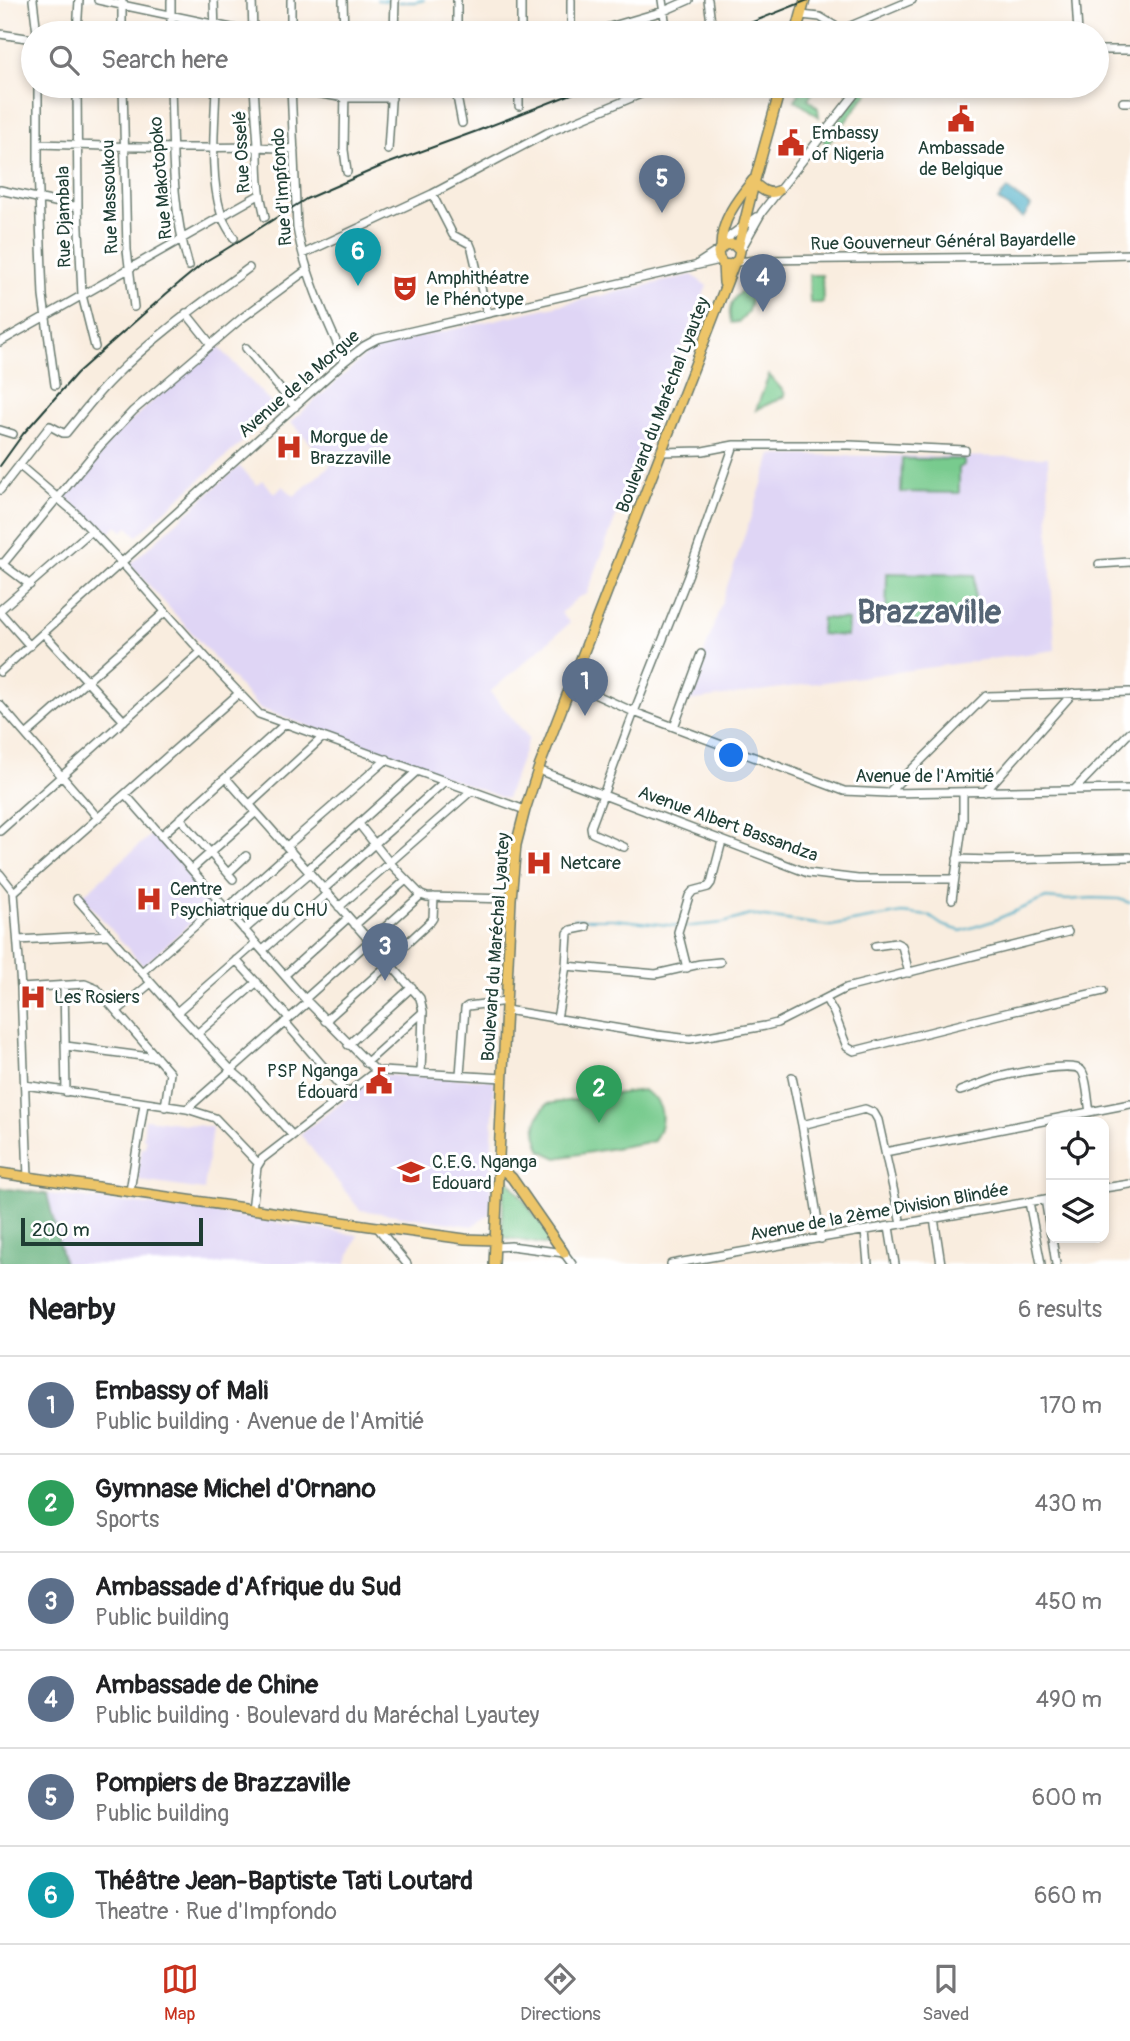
<!DOCTYPE html>
<meta charset="utf-8">
<style>
body{margin:0;font-family:Pangolin,sans-serif;background:#f2f2f2;color:#202124}
.controls{position:absolute;right:21px;bottom:21px;display:grid;overflow:hidden;border-radius:14px;box-shadow:0 4px 10px #0003}
.controls button{width:63px;height:63px;display:grid;place-items:center;padding:0;border:0;border-bottom:2px solid #e0e0e0;background:#fff;color:#202124;font:35px sans-serif}
.scale{position:absolute;left:21px;bottom:18px;width:182px;box-sizing:border-box;padding-left:7px;border:4px solid #1f3d34;border-top:0;font-size:19px;line-height:24px;white-space:nowrap;color:#1f3d34;-webkit-text-stroke:5px #fff;paint-order:stroke}
.you{position:absolute;left:732px;top:756px;width:24px;height:24px;margin:-18px;border:5px solid #fff;border-radius:50%;background:#1a73e8;box-shadow:0 0 0 10px #1a73e833}
.badge{display:grid;place-items:center;width:46px;height:46px;border-radius:50%;background:#c8321e;color:#fff;font-size:23px;font-weight:700}
.pin{position:absolute;translate:-50% -58px;filter:drop-shadow(0 2px 4px #0008)}
.pin::after{content:'';position:absolute;top:37px;width:24px;height:21px;background:inherit;clip-path:polygon(0 0,100% 0,50% 100%)}
.list{margin:0;padding:0;list-style:none}
h2{display:flex;justify-content:space-between;align-items:center;height:91px;margin:0;padding:0 28px;font-size:30px}
h2 small{font-size:23px;font-weight:400;color:#757577}
.list li{display:grid;grid-template-columns:46px 1fr auto;gap:21px;align-items:center;box-sizing:border-box;height:98px;padding:0 28px;border-top:2px solid #e0e0e0}
.list b{display:block;font-size:26px;white-space:nowrap}
.list p{margin:0;font-size:23px;white-space:nowrap;color:#757577}
.list em{font-size:23px;font-style:normal;color:#757577}
.icon{flex:none;width:38px;height:38px;fill:none;stroke:currentColor;stroke-width:2;stroke-linecap:round;stroke-linejoin:round}
.map{position:relative;flex:none;width:1130px;height:1264px;overflow:hidden}
.search{position:absolute;background:#fff;box-shadow:0 4px 10px #0003;left:21px;right:21px;top:21px;height:77px;display:flex;align-items:center;gap:18px;box-sizing:border-box;padding:0 24px;border-radius:38px;color:#757577;font-size:26px}
.sheet{height:679px;background:#fff}
nav{display:flex;justify-content:space-around;align-items:center;box-sizing:border-box;height:98px;border-top:2px solid #e0e0e0;background:#fff;font-size:19px;color:#757577}
nav a{display:grid;justify-items:center;gap:4px}
nav .on{color:#c8321e}
.map>svg:first-child{display:block}
</style>
<div class="map">
<svg width="1130" height="1264" viewBox="0 0 1130 1264">
<rect width="100%" height="100%" fill="#fff"/>
<filter id="ink" filterUnits="userSpaceOnUse"><feTurbulence type="fractalNoise" baseFrequency=".0143" numOctaves="2"/><feDisplacementMap in="SourceGraphic" scale="14" xChannelSelector="R" yChannelSelector="G"/><feConvolveMatrix kernelMatrix="1 2 1 2 8 2 1 2 1" color-interpolation-filters="sRGB"/></filter>
<filter id="wash" filterUnits="userSpaceOnUse"><feTurbulence type="fractalNoise" baseFrequency=".00686" numOctaves="4" result="noise"/><feDisplacementMap in="SourceGraphic" scale="28" xChannelSelector="R" yChannelSelector="G"/><feGaussianBlur stdDeviation="1.57" result="paint"/><feColorMatrix in="noise" values="0 0 0 0 0 0 0 0 0 0 0 0 0 0 0 0 0 1.4 0 .05"/><feComposite in="paint" operator="in"/></filter>
<g filter="url(#wash)">
<rect width="100%" height="100%" fill="#f9eddf"/>
<!-- built -->
<path fill="#dfd5f5" d="M692,275L707,286L661,397L587,594L577,598L561,613L570,623L490,692L529,738L506,799L259,708L130,564L239,466L257,485L262,480L275,494L283,486L294,496L331,465L291,422L375,347Z
M216,344L278,410L137,536L128,527L123,531L117,526L106,536L64,495L115,435Z
M772,455L1048,457L1049,540L1055,650L688,701Z
M154,832L215,901L143,966L82,896Z
M384,1075L494,1080L490,1214L472,1226L360,1210L300,1134L373,1079Z
M145,1119L212,1127L204,1190L141,1181L137,1176L142,1147H145L146,1139H143Z
M47,1194L203,1211L358,1235L346,1264H64Z"/>
<!-- green -->
<path fill="#78cb8e" stroke="#4c8461" stroke-width="2" d="M795,86H811L810,88L814,91L808,99L818,108L819,117L795,100L799,94L798,90L794,88Z
M865,86H873L828,144H825L823,140Z
M809,275H822L823,303H810Z
M744,289H748C754,301 749,314 739,322L732,323C726,311 733,296 744,289Z
M769,375L784,392L785,396L756,410Z
M902,459H964V465L959,468V493L901,492Z
M887,573L975,575L974,625L886,624Z
M822,618L848,620L847,636L821,634Z
M643,1090C647,1093 655,1097 657,1102C666,1115 661,1129 654,1141L557,1158L542,1151C533,1131 533,1121 547,1104Z
M508,1179L555,1243L552,1246L502,1237L504,1180Z"/>
<!-- forest -->
<path fill="#62af79" stroke="#407656" stroke-width="2" d="M0,1188L47,1194L64,1264H0Z"/>
<!-- water -->
<path fill="#45abc5" stroke="#32747c" stroke-width="2" d="M1007,189L1031,206L1023,218L998,200Z"/>
<g fill="none" stroke-linecap="round" stroke-linejoin="round">
<!-- stream -->
<path stroke="#45abc5" stroke-width="2" d="M377,0L394,1
M399,2H415L424,0
M573,919H613L677,926
M682,927L723,923L750,915L830,926L902,913L929,916L942,925L961,931L990,922L1046,898L1068,900L1092,898L1119,899L1130,903"/>
</g>
</g>
<g filter="url(#ink)">
<g fill="none" stroke-linecap="round" stroke-linejoin="round">
<!-- minor casing -->
<g stroke="#6b7b70" stroke-width="10">
<path id="minor" d="M33,0L37,33
M98,0L255,33
M214,0L215,33
M252,0L253,33
M291,0V33
M343,0L344,33
M457,0V33
M571,0V33
M662,0L667,33
M708,0L712,30
M1076,0L1078,33
M122,2V33
M801,15L820,17L840,29L848,27L912,0
M77,33L79,0
M171,33V0
M394,33L395,0
M521,33V0
M589,33L664,11L689,0
M0,34L33,39
M1097,50H1130
M38,86V168L43,296L55,385
M77,86L78,207L82,295L95,347
M123,86L127,250L134,307
M171,86C173,145 171,209 189,266
M216,86C215,127 209,173 221,213C223,222 229,230 234,238
M254,86C255,106 257,126 258,146C258,172 258,191 265,217
M276,86L345,98H392
M291,86L297,228C305,274 326,319 345,361
M345,86L344,150L347,172
M455,86L462,123
M1123,102H1130
M519,106V86
M39,144L173,148L258,147L294,149
M388,150L392,86
M0,190L78,207
M432,194L453,235L470,244L472,249L487,313
M724,245L731,235L756,217
M740,251L762,212L861,86
M303,254L432,194L547,133L660,86
M737,262L757,260L1034,257L1130,254
M699,263L719,250
M186,313L210,343
M0,342L259,195
M246,348L295,407
M0,430L13,434
M662,452L703,451L734,445H849L965,450
M19,465L74,512L122,563L219,672L259,714L525,810
M0,490L50,426L63,433H66C81,415 95,396 111,380C153,337 201,303 249,268
M1,563L30,585
M3,564L100,446L133,411L242,318L308,269
M1099,564L1130,562
M0,610L91,531
M0,612L30,646
M44,634L124,721
M0,672L345,361L364,346L377,339L720,260
M572,684L634,712L844,791L888,793L1130,789
M0,705L98,818
M674,727L701,654
M26,735L165,612
M538,770L808,873L858,879H954
M226,778L420,998L423,1012L421,1073
M1075,789L1130,732
M985,792L1073,693
M888,793L986,696L1130,692
M125,794L305,999L377,1072
M250,804L323,737
M180,818L233,879
M359,824L389,862L421,895L427,897L511,899
M0,831L201,652
M161,836L286,723
M287,846L387,759
M624,847L592,833L591,827L634,712L688,576L734,445
M957,859L992,860L1130,857
M192,869L256,812
M307,870L417,771
M228,873L246,856
M0,874L14,892L21,988L28,1178
M323,890L445,781
M14,892L238,694
M77,899L177,1012L231,1070L245,1082L292,1135
M952,899L963,820V792
M339,907L471,791
M226,909L291,851
M355,925L406,880
M244,930L310,873
M18,940L109,935
M875,946L896,943L902,946L909,973
M263,950L327,894
M236,960L289,1018
M388,961L431,921L433,918L434,897
M566,966L656,974L700,964L720,962
M687,968L678,932L689,896L693,891L708,887L711,883L722,841
M142,972L221,903
M285,975L348,918
M64,985L66,1092
M21,988L85,984L97,989L170,1073L165,1107
M305,999L421,895
M826,999L834,1013L847,1047L854,1051L1006,1013L1103,991
M506,1010L657,1035L690,1039L765,1026L777,1023L846,988L1068,932
M117,1011L151,983
M177,1012L256,943
M557,1019L566,966L568,933L571,930L586,927
M325,1021L390,963
M285,1022L347,1094
M197,1034L257,982
M348,1045L412,987
M66,1046L157,1058
M366,1063L423,1012
M460,1075L465,1008L468,1006L507,1001
M792,1077L802,1125
M25,1085L187,1109L215,1118L258,1163
M960,1091C972,1087 984,1082 996,1078C1010,1074 1072,1061 1081,1070C1087,1076 1088,1103 1090,1112
M187,1109L308,1002
M885,1152L1130,1104
M1104,1188L1130,1184
M130,1191L144,1104
M1045,1199L1051,1235
M1029,1202L1041,1264
M252,1210L257,1167L262,1159L371,1075L382,1071L503,1078
M934,1218L941,1264
M377,1227L407,1264
M889,1227L895,1264
M865,1231L868,1264
M1052,1238L1056,1264
M821,1239L802,1125L865,1109L874,1113L878,1120L901,1224
M495,1247L511,1246L564,1253L572,1264
M671,1264L1051,1198"/>
</g>
<!-- major casing -->
<g stroke="#6b7b70" stroke-width="12">
<path id="major" d="M796,33L805,0
M754,183C762,190 768,195 778,191
M721,247C721,220 737,200 753,180
M738,248L756,176L781,86
M723,264L731,265L738,260L740,251L733,244L724,245L718,252L719,258L723,264L724,283
M499,1166L512,1178L564,1253
M0,1173L377,1227L465,1239L495,1240
M494,1264L511,899L516,845L525,810L538,770L734,264"/>
</g>
<!-- minor -->
<use href="#minor" stroke="#fff" stroke-width="7"/>
<!-- major -->
<use href="#major" stroke="#edc569" stroke-width="9"/>
<!-- rail -->
<path stroke="#1f3d34" stroke-width="2" d="M725,33L808,0
M0,466L23,434L77,373L166,294L206,261L223,251L306,199L384,165L477,131L592,86"/>
</g>
</g>
<!-- icons -->
<defs>
<g id="civic-bare" transform="scale(2.1)"><path d="M-.6-6.5H3V-4.5H.6V-3L4-1V1h2V6H-6V1h2V-1L-.6-3ZM-1.2 2.5V6h2.4V2.5Z" fill="#c8321e" stroke="#fff" stroke-width="2.5" paint-order="stroke"/></g>
<g id="theatre-bare" transform="scale(2.1)"><path d="M-5-5.5Q0-4 5-5.5V0Q5 5 0 6Q-5 5-5 0ZM-3.3-2.5H-1v1.5H-3.3ZM1-2.5H3.3v1.5H1ZM-2.8 1Q0 5.5 2.8 1Z" fill="#c8321e" stroke="#fff" stroke-width="2.5" paint-order="stroke"/></g>
<g id="hospital-bare" transform="scale(2.1)"><path d="M-5-5h3v3.5h4V-5h3V5h-3V1.5h-4V5h-3Z" fill="#c8321e" stroke="#fff" stroke-width="2.5" paint-order="stroke"/></g>
<g id="school-bare" transform="scale(2.1)"><path d="M0-5L7-2L0 1L-7-2ZM-4 1L0 2.5L4 1V4Q0 6-4 4Z" fill="#c8321e" stroke="#fff" stroke-width="2.5" paint-order="stroke"/></g>
</defs>
<g fill-rule="evenodd">
<use href="#civic-bare" x="961" y="119"/>
<use href="#civic-bare" x="791" y="143"/>
<use href="#theatre-bare" x="405" y="288"/>
<use href="#hospital-bare" x="289" y="447"/>
<use href="#hospital-bare" x="539" y="863"/>
<use href="#hospital-bare" x="149" y="899"/>
<use href="#hospital-bare" x="33" y="997"/>
<use href="#civic-bare" x="379" y="1081"/>
<use href="#school-bare" x="411" y="1172"/>
</g>
<g text-anchor="middle" dominant-baseline="central" stroke-width="6" stroke-linejoin="round" paint-order="stroke">
<!-- poi labels -->
<g font-size="18" fill="#1f3d34" stroke="#fff" text-anchor="start">
<text x="812" y="133">Embassy<tspan x="812" dy="21">of Nigeria</tspan></text>
<text x="961" y="148" text-anchor="middle">Ambassade<tspan x="961" dy="21">de Belgique</tspan></text>
<text x="426" y="278">Amphithéatre<tspan x="426" dy="21">le Phénotype</tspan></text>
<text x="310" y="437">Morgue de<tspan x="310" dy="21">Brazzaville</tspan></text>
<text x="560" y="863">Netcare</text>
<text x="170" y="889">Centre<tspan x="170" dy="21">Psychiatrique du CHU</tspan></text>
<text x="54" y="997">Les Rosiers</text>
<text x="358" y="1071" text-anchor="end">PSP Nganga<tspan x="358" dy="21">Édouard</tspan></text>
<text x="432" y="1162">C.E.G. Nganga<tspan x="432" dy="21">Edouard</tspan></text>
</g>
<!-- street labels -->
<g font-size="18" fill="#1f3d34" stroke="#fff">
<text transform="translate(242 152) rotate(-93)">Rue Osselé</text>
<text transform="translate(161 178) rotate(-95)">Rue Makotopoko</text>
<text transform="translate(282 187) rotate(-94)">Rue d'Impfondo</text>
<text transform="translate(110 197) rotate(-92)">Rue Massoukou</text>
<text transform="translate(64 217) rotate(-91)">Rue Djambala</text>
<text transform="translate(943 242) rotate(-1)">Rue Gouverneur Général Bayardelle</text>
<text transform="translate(299 384) rotate(-41)">Avenue de la Morgue</text>
<text transform="translate(663 405) rotate(-69)">Boulevard du Maréchal Lyautey</text>
<text x="925" y="776">Avenue de l'Amitié</text>
<text transform="translate(728 824) rotate(20)">Avenue Albert Bassandza</text>
<text transform="translate(496 947) rotate(-86)">Boulevard du Maréchal Lyautey</text>
<text transform="translate(879 1212) rotate(-10)">Avenue de la 2ème Division Blindée</text>
</g>
<!-- town labels -->
<g font-size="32" font-weight="bold" fill="#556575" stroke="#fff">
<text x="929" y="613">Brazzaville</text>
</g>
</g>
</svg>
<div class="controls">
<button><svg class="icon" aria-label="locate" viewBox="0 0 24 24"><circle cx="12" cy="12" r="6"/><path d="M12 2v4M12 18v4M2 12h4M18 12h4"/></svg></button>
<button><svg class="icon" aria-label="layers" viewBox="0 0 24 24"><path d="M12 4l9 5-9 5-9-5zM3 14l9 5 9-5"/></svg></button>
</div>
<div class="scale">200 m</div>
<div class="you"></div>
<div class="pin badge" style="left:585px;top:716px;background:#5c6f8a">1</div>
<div class="pin badge" style="left:599px;top:1123px;background:#2e9e5b">2</div>
<div class="pin badge" style="left:385px;top:981px;background:#5c6f8a">3</div>
<div class="pin badge" style="left:763px;top:312px;background:#5c6f8a">4</div>
<div class="pin badge" style="left:662px;top:213px;background:#5c6f8a">5</div>
<div class="pin badge" style="left:358px;top:286px;background:#0f9aa8">6</div>
<div class="search"><svg class="icon" aria-label="search" viewBox="0 0 24 24"><circle cx="10" cy="10" r="6"/><path d="M15 15l6 6"/></svg>Search here</div>
</div>
<section class="sheet">
<h2>Nearby<small>6 results</small></h2>
<ul class="list">
<li><span class="badge" style="background:#5c6f8a">1</span><div><b>Embassy of Mali</b><p>Public building · Avenue de l'Amitié</p></div><em>170 m</em></li>
<li><span class="badge" style="background:#2e9e5b">2</span><div><b>Gymnase Michel d'Ornano</b><p>Sports</p></div><em>430 m</em></li>
<li><span class="badge" style="background:#5c6f8a">3</span><div><b>Ambassade d'Afrique du Sud</b><p>Public building</p></div><em>450 m</em></li>
<li><span class="badge" style="background:#5c6f8a">4</span><div><b>Ambassade de Chine</b><p>Public building · Boulevard du Maréchal Lyautey</p></div><em>490 m</em></li>
<li><span class="badge" style="background:#5c6f8a">5</span><div><b>Pompiers de Brazzaville</b><p>Public building</p></div><em>600 m</em></li>
<li><span class="badge" style="background:#0f9aa8">6</span><div><b>Théâtre Jean-Baptiste Tati Loutard</b><p>Theatre · Rue d'Impfondo</p></div><em>660 m</em></li>
</ul>
</section>
<nav>
<a class="on"><svg class="icon" aria-label="map" viewBox="0 0 24 24"><path d="M3 6l6-2 6 2 6-2v14l-6 2-6-2-6 2zM9 4v14M15 6v14"/></svg>Map</a>
<a><svg class="icon" aria-label="directions" viewBox="0 0 24 24"><path d="M12 3l9 9-9 9-9-9zM9 14v-3h6M13 9l2 2-2 2"/></svg>Directions</a>
<a><svg class="icon" aria-label="saved" viewBox="0 0 24 24"><path d="M7 4h10v16l-5-4-5 4z"/></svg>Saved</a>
</nav>
